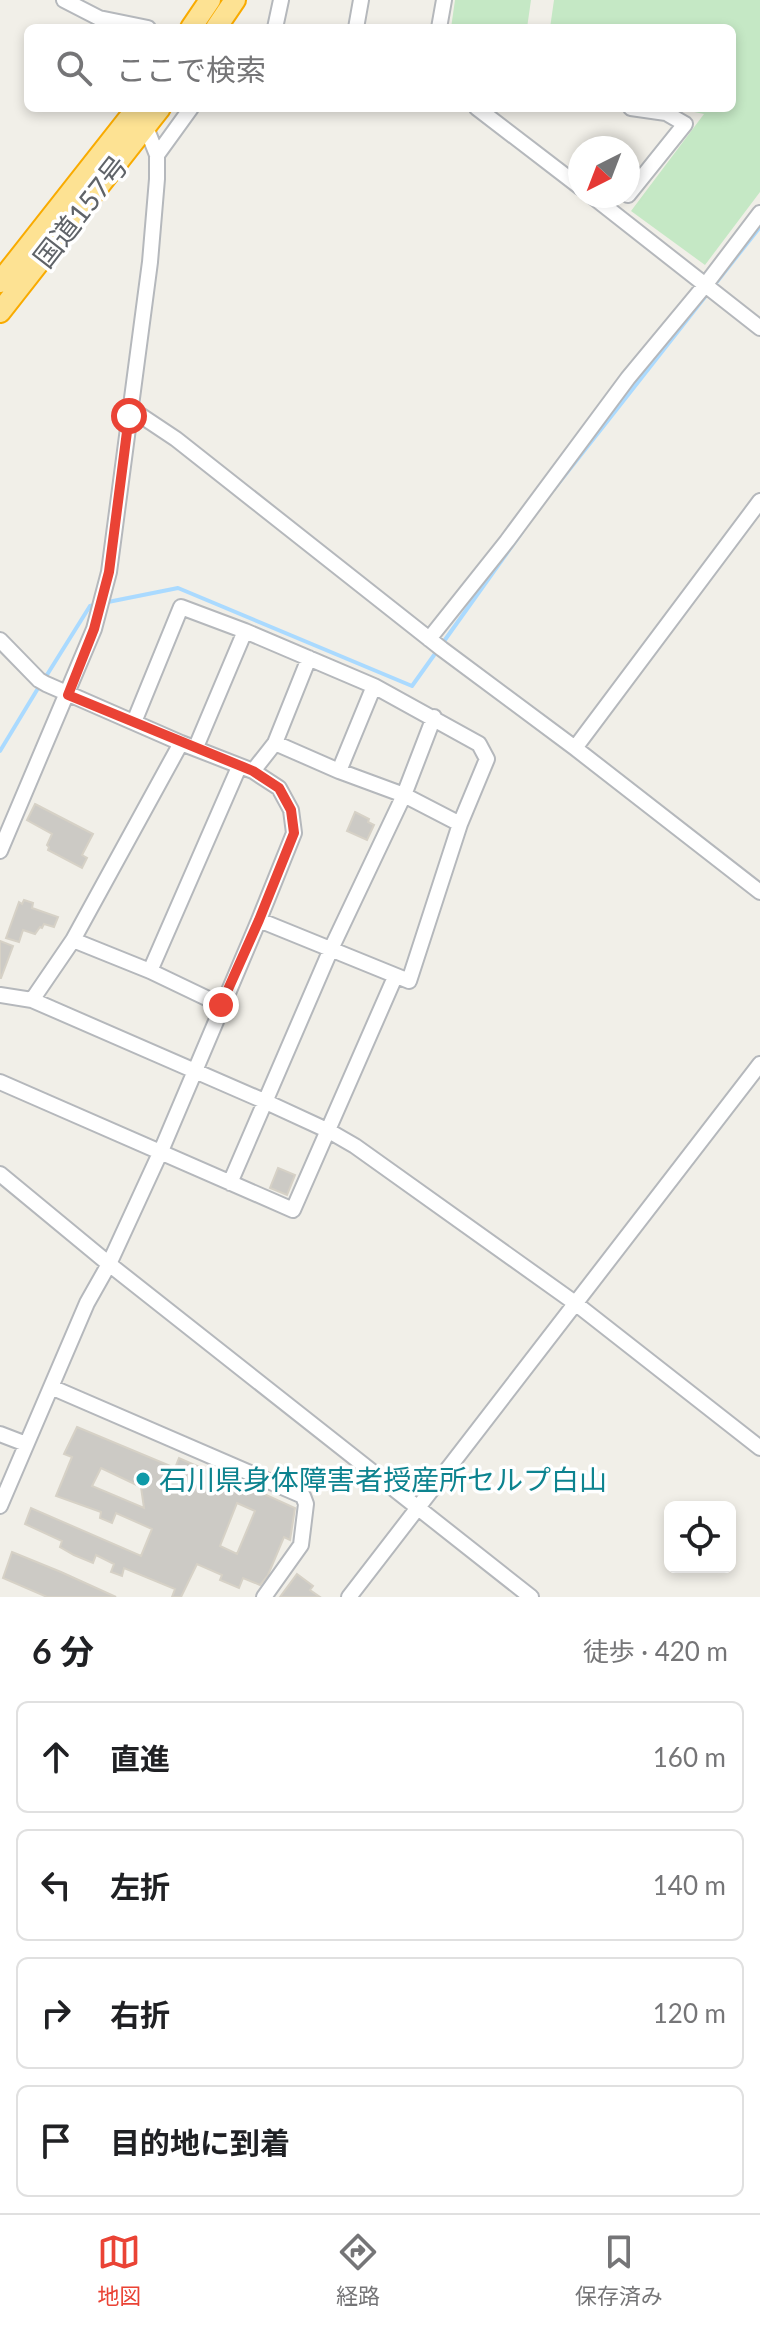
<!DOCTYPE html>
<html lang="ja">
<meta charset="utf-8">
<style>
body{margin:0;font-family:Lato,"Noto Sans JP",sans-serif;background:#f2f2f2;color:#202124}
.controls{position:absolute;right:24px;bottom:24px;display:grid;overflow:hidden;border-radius:12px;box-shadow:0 4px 12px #0003}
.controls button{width:72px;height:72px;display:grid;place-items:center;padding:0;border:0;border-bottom:2px solid #e0e0e0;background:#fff;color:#202124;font:40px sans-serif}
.compass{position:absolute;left:568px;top:136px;width:72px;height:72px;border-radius:50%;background:#fff;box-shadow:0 4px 12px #0003;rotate:222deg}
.stop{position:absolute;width:24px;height:24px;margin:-18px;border:6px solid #ea4335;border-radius:50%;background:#fff}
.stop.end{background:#ea4335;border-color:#fff;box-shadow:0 2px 8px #0008}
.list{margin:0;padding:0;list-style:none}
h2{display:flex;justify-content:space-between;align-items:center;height:104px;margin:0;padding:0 32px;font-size:34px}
h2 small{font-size:26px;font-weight:400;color:#757577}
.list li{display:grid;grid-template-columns:52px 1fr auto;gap:24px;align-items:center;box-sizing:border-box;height:112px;margin:0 16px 16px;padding:0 16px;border:2px solid #e0e0e0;border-radius:12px}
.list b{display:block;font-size:30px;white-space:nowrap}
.list em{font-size:26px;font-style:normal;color:#757577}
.icon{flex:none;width:44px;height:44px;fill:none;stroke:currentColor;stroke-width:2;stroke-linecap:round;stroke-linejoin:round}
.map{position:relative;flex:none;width:760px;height:1597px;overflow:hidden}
.search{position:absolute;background:#fff;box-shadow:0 4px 12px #0003;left:24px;right:24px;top:24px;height:88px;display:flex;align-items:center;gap:20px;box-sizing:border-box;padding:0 28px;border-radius:12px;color:#757577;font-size:30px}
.sheet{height:616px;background:#fff}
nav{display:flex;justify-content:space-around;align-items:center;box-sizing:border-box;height:112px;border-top:2px solid #e0e0e0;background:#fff;font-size:22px;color:#757577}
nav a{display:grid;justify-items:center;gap:4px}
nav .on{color:#ea4335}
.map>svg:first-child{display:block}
</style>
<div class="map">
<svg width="760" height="1597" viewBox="0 0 760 1597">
<rect width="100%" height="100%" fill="#f1efe8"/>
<!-- green -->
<path fill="#c5e8c5" d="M455,0H531L527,28H451Z
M554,0H760V192L705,265L631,211L704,114L675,108H732V28H550Z"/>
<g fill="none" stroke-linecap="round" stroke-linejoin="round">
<!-- stream -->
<path stroke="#aadaff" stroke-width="4" d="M554,489L760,227
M108,602L178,588L412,686L522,532
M45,678L90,606L94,605
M0,751L40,685"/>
</g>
<!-- building -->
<path fill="#cccac5" stroke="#d6d1c6" stroke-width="2" fill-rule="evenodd" d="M35,804L93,834L82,855L87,858L82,868L48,850L49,847L47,845L52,834L27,820Z
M355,812L369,819L368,822L374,825L367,840L347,831Z
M24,900L33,903L32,908L58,917L54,927L44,924L42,928L40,927L35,934L23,930L19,942L6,938L19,902L22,904Z
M0,941L13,946L1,978H0Z
M278,1168L295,1175L287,1195L270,1188Z
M77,1427L175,1468L179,1458L229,1480L231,1476L241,1480L240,1483L295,1508L290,1540L284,1537L268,1575L260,1585L243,1578L239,1588L220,1580L222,1575L197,1564L181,1597H172L175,1589L124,1568L122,1576L111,1572L114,1564L96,1555L93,1563L74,1555L60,1547L62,1541L25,1524L31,1508L141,1556L152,1529L116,1513L112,1523L100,1518L101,1512L56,1496L72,1457L64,1454ZM101,1468L141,1487L144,1508L92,1486ZM237,1503L255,1511L237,1554L220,1546Z
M12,1552L61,1572L116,1597H47L3,1578Z
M297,1574L313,1586L310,1590L320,1597H280Z"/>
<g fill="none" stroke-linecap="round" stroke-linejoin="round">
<!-- minor casing -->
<g stroke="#b5b8bc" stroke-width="18">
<path id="minor" d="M64,0L99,18L148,28
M275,28L281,0
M356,28L361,0
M439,28L444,0
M477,108L580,187
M157,155L191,108
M628,195L685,124L666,113L631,108
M592,196L760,328
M129,416L140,415L176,439L442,649L575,748L760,892
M429,639L507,541L628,378L706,284L760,213
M0,640L39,680L46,684L181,743L253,771L279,788L291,810L294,833L259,920L161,1151L109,1264L87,1303L0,1506
M134,722L181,607L245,631L374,686L479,744L487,759L460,824L409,981L259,920
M275,743L339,771L404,795L460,824
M196,747L245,631
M575,748L760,501
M253,771L275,743L309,658
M339,771L374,686
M0,851L94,629L109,572L150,262L157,179V155L146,127
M73,940L150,971L221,1005
M150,971L239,767
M0,995L32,1000L264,1101L329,1131L355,1146L575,1303L760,1448
M32,1000L73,940L181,743
M0,1082L293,1210L395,977
M0,1174L109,1264L531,1597
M230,1183L331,949L404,795L434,717
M51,1387L303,1496L306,1504L301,1545L264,1597
M0,1434L26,1444
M349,1597L760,1064"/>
</g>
<!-- highway casing -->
<g stroke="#f9ab00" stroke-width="24">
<path id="highway" d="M191,28L210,0
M216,28L235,0
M0,282L137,108
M0,312L160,108"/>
</g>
<!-- minor -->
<use href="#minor" stroke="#fff" stroke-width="14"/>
<!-- highway -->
<use href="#highway" stroke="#fde293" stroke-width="20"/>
</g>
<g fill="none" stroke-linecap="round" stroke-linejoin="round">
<!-- route -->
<path stroke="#ea4335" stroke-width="10" d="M129,416L109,572L94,629L68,695L253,771L279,788L291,810L294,833L259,920L221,1005"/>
</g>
<!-- markers -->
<circle fill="#0f9aa8" stroke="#fff" stroke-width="3" cx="143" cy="1479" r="8"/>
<g text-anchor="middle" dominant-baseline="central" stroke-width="7" stroke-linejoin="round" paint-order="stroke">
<!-- street labels -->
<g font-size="28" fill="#5f6368" stroke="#fff">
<text transform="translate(80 211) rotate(-52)">国道157号</text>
</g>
<!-- culture labels -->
<g font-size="28" fill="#0d838f" stroke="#fff" text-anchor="start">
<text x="159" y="1479">石川県身体障害者授産所セルプ白山</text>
</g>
</g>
</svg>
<div class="controls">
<button><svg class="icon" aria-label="locate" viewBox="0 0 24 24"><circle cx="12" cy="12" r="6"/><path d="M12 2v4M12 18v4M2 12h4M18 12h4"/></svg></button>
</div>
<svg class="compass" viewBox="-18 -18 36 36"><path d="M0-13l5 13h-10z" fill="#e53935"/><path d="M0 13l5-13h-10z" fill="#757577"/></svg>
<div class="stop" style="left:129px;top:416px"></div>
<div class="stop end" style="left:221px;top:1005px"></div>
<div class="search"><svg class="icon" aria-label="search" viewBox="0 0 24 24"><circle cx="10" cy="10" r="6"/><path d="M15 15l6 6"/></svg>ここで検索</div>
</div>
<section class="sheet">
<h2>6 分<small>徒歩 · 420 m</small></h2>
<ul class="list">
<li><svg class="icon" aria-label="ahead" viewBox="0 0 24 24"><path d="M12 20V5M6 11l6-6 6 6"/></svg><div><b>直進</b></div><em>160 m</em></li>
<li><svg class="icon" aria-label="left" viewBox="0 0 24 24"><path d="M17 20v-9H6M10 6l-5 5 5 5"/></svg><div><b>左折</b></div><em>140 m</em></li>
<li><svg class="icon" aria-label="right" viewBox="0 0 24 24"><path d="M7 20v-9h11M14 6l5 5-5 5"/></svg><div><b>右折</b></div><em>120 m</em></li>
<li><svg class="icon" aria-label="arrive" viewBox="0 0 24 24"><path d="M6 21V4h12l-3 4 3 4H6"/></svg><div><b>目的地に到着</b></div></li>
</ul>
</section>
<nav>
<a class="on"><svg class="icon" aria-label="map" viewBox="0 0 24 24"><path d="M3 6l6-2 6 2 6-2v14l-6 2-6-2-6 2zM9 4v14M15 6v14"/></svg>地図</a>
<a><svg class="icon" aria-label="directions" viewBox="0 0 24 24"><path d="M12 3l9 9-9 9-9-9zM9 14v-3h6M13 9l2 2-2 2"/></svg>経路</a>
<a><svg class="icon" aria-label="saved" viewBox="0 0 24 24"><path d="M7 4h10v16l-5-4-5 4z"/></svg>保存済み</a>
</nav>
